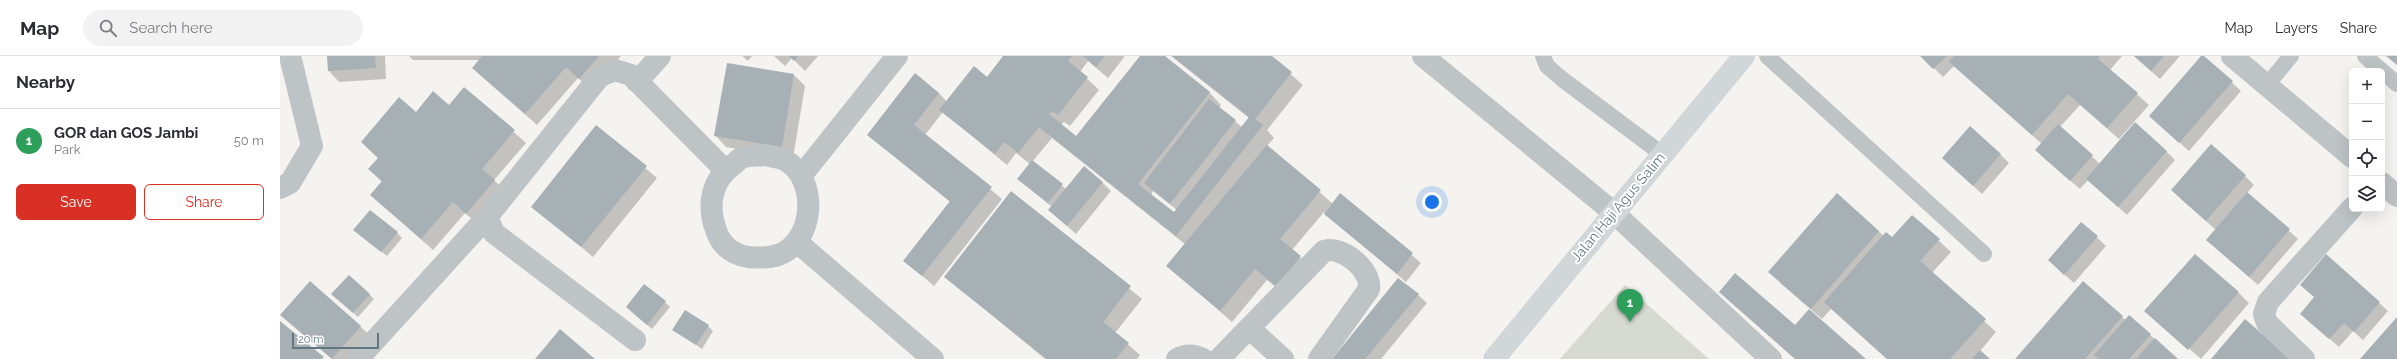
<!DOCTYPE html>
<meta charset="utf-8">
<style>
body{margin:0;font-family:Raleway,sans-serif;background:#f2f2f3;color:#2b2b33}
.controls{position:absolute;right:12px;top:12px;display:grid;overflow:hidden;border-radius:6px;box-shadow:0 4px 16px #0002}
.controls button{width:36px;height:36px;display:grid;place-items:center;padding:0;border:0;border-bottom:1px solid #e1e1e2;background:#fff;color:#2b2b33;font:20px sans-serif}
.scale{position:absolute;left:12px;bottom:10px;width:87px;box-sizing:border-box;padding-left:4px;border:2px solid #637780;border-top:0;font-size:11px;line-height:14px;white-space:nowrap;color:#637780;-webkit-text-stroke:3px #fff;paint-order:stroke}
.you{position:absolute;left:1152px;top:146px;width:14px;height:14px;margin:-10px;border:3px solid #fff;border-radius:50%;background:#1a73e8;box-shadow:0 0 0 6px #1a73e833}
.badge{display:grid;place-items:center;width:26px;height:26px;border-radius:50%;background:#d93025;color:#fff;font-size:13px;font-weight:700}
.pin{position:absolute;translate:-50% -33px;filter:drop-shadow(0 1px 2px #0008)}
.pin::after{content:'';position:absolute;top:21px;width:14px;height:12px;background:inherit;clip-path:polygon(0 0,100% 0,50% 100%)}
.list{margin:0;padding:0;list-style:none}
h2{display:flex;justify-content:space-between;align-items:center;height:52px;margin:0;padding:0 16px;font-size:17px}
h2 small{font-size:13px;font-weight:400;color:#7c7c81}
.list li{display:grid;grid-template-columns:26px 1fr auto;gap:12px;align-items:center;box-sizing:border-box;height:64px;padding:0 16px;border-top:1px solid #e1e1e2}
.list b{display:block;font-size:15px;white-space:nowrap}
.list p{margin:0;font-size:13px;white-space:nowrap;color:#7c7c81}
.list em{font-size:13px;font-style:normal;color:#7c7c81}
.actions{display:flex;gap:8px;padding:12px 16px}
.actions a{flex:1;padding:9px 0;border:1px solid #d93025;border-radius:6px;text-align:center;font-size:14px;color:#d93025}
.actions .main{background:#d93025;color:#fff}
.icon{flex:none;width:22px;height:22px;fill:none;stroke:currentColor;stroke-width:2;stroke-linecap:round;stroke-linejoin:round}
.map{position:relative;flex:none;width:2117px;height:303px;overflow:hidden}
header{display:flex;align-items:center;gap:24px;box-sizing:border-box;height:56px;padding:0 20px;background:#fff;border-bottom:1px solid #e1e1e2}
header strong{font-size:19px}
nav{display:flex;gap:22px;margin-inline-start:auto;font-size:14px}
.search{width:280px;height:36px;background:#f2f2f3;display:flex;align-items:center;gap:10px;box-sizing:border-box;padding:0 14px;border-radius:22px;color:#7c7c81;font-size:15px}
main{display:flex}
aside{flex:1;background:#fff}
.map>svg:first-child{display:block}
</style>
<header>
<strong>Map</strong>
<div class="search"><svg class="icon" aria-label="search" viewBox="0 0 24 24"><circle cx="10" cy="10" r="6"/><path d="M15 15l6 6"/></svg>Search here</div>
<nav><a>Map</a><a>Layers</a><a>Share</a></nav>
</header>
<main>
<aside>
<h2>Nearby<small></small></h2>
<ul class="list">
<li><span class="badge" style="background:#2e9e5b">1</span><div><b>GOR dan GOS Jambi</b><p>Park</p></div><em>50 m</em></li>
</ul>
<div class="actions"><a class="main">Save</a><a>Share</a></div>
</aside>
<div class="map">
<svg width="2117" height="303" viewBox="0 0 2117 303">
<rect width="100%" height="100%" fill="#f4f3ef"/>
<!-- green -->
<path fill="#d6dad0" d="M1345,229L1429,303H1280Z"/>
<!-- shadow -->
<path fill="#0003" fill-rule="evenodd" d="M48,0H105L106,23L59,26L49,15Z
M129,0H341L311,34L298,22L257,69L205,23L200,4H133Z
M462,0H472L468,5Z
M494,0H538L525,15L512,2L505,10Z
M724,0H845L828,22L808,5L800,16L819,34L790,70L784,66L781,69L797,82L861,0H884L930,37L941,49L939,52L962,71L969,62L891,0H990L1023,29L987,74L994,82L987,90L1053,148L1061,138L1141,207L1126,226L1044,156L1012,194L1032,213L1008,241L987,224L952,266L888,210L906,189L772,82L752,106L786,133L822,126L831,135L796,178L769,154L772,151L738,123L750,108L736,97L727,109L663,56L645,79L722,143L654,230L625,205L670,146L588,79L659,37L667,46L707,22ZM873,135L897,154L894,157L871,139Z
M1642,0H1842L1830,14L1869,49L1839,83L1800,49L1780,71L1820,108L1886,95L1895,104L1847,159L1808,124L1800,133L1765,103L1762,88L1674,10L1663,21Z
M1854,0H1900L1880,23Z
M1923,0L1961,35L1909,95L1870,60Z
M514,19L525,30L513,102L446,91L436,80Z
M184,32L246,87L214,124L226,136L199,169L185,157L153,194L91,139L102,126L89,113L99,103L82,86L136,58L169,50Z
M317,71L377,122L313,201L253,150Z
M1720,98L1729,107L1702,138L1663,102Z
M1965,120L1974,129L1967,137L2018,183L1978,229L1936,192V174L1901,143Z
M732,137L862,243L835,277L860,299L857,303H765L666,221Z
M1557,138L1604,180L1612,183L1632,160L1671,196L1652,217L1716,276L1700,295L1709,303H1607L1551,253L1542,263L1500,227Z
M1801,167L1826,190L1794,227L1778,213Z
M117,177L122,182L107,200L80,179Z
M2046,199L2108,255L2083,284L2073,275L2059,291L2030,266Z
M1958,236L1969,247L1921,303L1866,255Z
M89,238L94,243L78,261L58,243Z
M1138,239L1147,247L1101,303H1053Z
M385,246L390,251L372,273L352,256Z
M1,259L80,270L89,279L68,303H52Z
M1850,260L1896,303H1736L1842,261L1846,264Z
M428,270L433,275L422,293L394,274Z"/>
<!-- building -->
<path fill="#a7b0b4" d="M47,0H95L96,12L48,15Z
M202,0H319L299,23L286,11L245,58L192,12Z
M509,0H518L514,5Z
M723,0H792L788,5L808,21L778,59L772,55L769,58L796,80L860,0H885L930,36L858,128L894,156L969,61L892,0H992L1012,16L975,63L983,69L896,180L759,71L738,97L724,86L715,98L659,54L694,10L707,21Z
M803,0H825L816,11Z
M1640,0H1667L1653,13Z
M1674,0H1820L1818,3L1858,37L1827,72L1788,38L1752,79L1669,6Z
M1854,0H1884L1871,15Z
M1921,0H1924L1953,25L1899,87L1869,60Z
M2106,0H2117V9Z
M447,7L514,18L502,91L434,80Z
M635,17L659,37L634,69L712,131L642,220L623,205L670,145L587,79Z
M184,31L235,74L202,113L215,124L186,158L173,146L141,183L90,139L102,125L88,113L98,102L81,86L119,41L136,56L153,35L169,49Z
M929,43L956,64L890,148L864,127Z
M1855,66L1887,95L1838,151L1806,123Z
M1778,68L1813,99L1790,125L1755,94Z
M316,69L367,110L301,191L251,151Z
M1690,70L1721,98L1693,130L1662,102Z
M1931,88L1966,119L1926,165L1891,134Z
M987,89L1041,134L1000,183L1021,200L996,230L975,213L940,255L886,210Z
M752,104L783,128L768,147L737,123Z
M804,110L823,126L787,170L768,154Z
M731,135L851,230L823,266L849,287L836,303H767L664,221Z
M1967,136L2010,173L1969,221L1926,184Z
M1060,137L1133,197L1117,218L1044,158Z
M1557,137L1599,175L1531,253L1488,216Z
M90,154L118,176L101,196L73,174Z
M1632,159L1660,183L1640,205L1706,263L1670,303H1607L1544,246L1606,176L1612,181Z
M1801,166L1818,180L1784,219L1768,204Z
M1915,198L1959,236L1908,294L1864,255Z
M2046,198L2100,246L2074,276L2064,267L2049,283L2020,258L2034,241L2020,229Z
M1455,217L1515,269L1529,253L1586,303H1515L1439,236Z
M69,219L90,238L73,257L51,238Z
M1118,222L1139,238L1085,303H1052Z
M30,225L81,270L52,303L0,259Z
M1803,225L1843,260L1805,303H1735Z
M364,228L386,245L367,269L346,251Z
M405,254L429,269L416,289L392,274Z
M1849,259L1871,278L1849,303H1819L1814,299Z
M2117,261V303H2080Z
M1965,263L2011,303H1931Z
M0,265L44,301L42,303H0Z
M280,273L315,303H255Z
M1875,282L1898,303H1856Z
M1700,294L1710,303H1692Z"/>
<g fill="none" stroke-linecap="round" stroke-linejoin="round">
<!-- service -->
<path stroke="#bec3c5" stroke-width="16" d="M1263,0L1267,10L1282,23L1382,98
M1487,0L1704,198
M2085,0L2117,28
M1987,29L2011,0"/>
<!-- minor -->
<path stroke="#bec3c5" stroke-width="22" d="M1143,0L1333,156L1491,303
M1952,0L2072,101
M357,26L380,0
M485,99C491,101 500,101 505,104C539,123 535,186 498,199C489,202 478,202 468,201C452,198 441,190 436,174C427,149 431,124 454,108C457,105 460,102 464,101C470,99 478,100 485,99Z
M522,119L617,0
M2102,127L2117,140
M0,132L10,127L32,90L10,0
M207,161L214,177L355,284
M517,186L653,303
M969,272L1003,303
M78,303L207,161L320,20L335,14L351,19L445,114
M897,303C906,298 915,299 923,303
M939,303L1044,195C1062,189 1092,214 1089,233L1039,303
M2024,303L1987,267L1984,258L1988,246L2072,152"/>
<!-- secondary -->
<path stroke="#d1d6d9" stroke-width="22" d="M1214,303L1464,0"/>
</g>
<g text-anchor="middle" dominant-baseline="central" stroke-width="4" stroke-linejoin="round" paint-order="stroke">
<!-- street labels -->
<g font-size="14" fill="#637780" stroke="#fff">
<text transform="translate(1338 151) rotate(-50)">Jalan Haji Agus Salim</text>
</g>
</g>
</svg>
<div class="controls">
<button>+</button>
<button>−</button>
<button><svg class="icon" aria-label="locate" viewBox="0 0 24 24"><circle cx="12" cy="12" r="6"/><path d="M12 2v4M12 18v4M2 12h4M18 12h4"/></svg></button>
<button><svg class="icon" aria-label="layers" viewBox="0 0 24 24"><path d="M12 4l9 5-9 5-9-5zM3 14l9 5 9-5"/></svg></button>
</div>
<div class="scale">20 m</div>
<div class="you"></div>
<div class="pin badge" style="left:1350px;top:266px;background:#2e9e5b">1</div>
</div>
</main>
